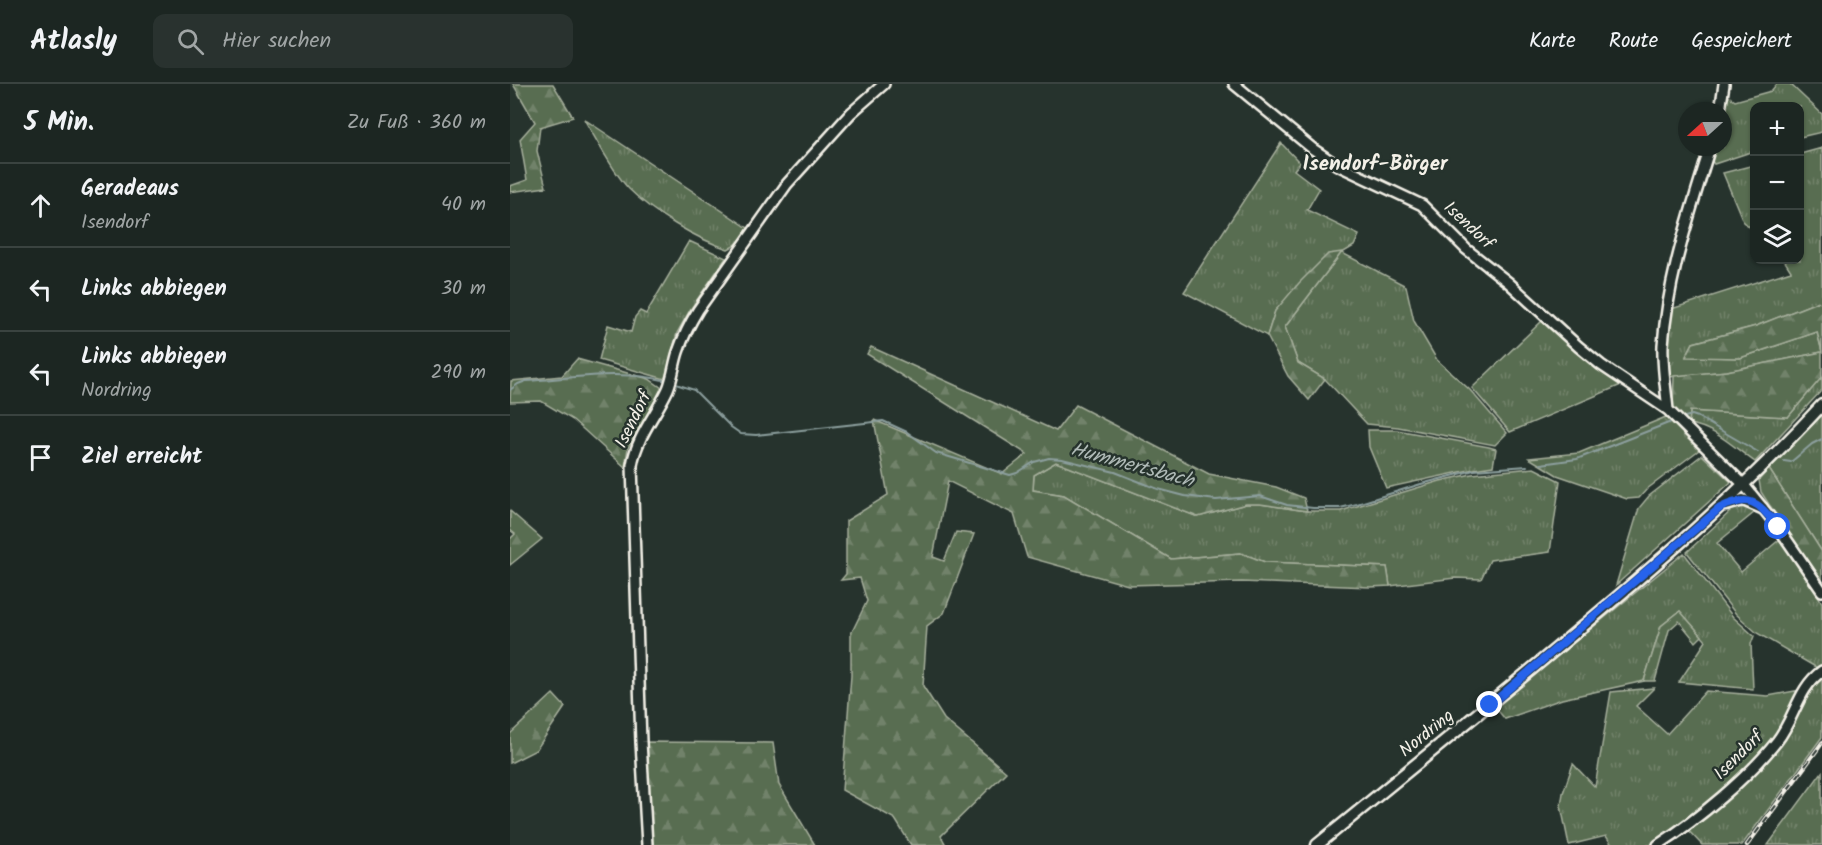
<!DOCTYPE html>
<html lang="de">
<meta charset="utf-8">
<style>
body{margin:0;font-family:Kalam,sans-serif;background:#29322f;color:#f1f3f6}
.controls{position:absolute;right:18px;top:18px;display:grid;overflow:hidden;border-radius:12px;box-shadow:0 2px 4px #0004}
.controls button{width:54px;height:54px;display:grid;place-items:center;padding:0;border:0;border-bottom:2px solid #3a4340;background:#1c2622;color:#f1f3f6;font:30px sans-serif}
.compass{position:absolute;left:1168px;top:18px;width:54px;height:54px;border-radius:50%;background:#1c2622;box-shadow:0 2px 4px #0004;rotate:249deg}
.stop{position:absolute;width:18px;height:18px;margin:-14px;border:4px solid #2563eb;border-radius:50%;background:#fff}
.stop.end{background:#2563eb;border-color:#fff;box-shadow:0 2px 6px #0008}
.list{margin:0;padding:0;list-style:none}
h2{display:flex;justify-content:space-between;align-items:center;height:78px;margin:0;padding:0 24px;font-size:26px}
h2 small{font-size:20px;font-weight:400;color:#a0a5a5}
.list li{display:grid;grid-template-columns:39px 1fr auto;gap:18px;align-items:center;box-sizing:border-box;height:84px;padding:0 24px;border-top:2px solid #3a4340}
.list b{display:block;font-size:22px;white-space:nowrap}
.list p{margin:0;font-size:20px;white-space:nowrap;color:#a0a5a5}
.list em{font-size:20px;font-style:normal;color:#a0a5a5}
.icon{flex:none;width:33px;height:33px;fill:none;stroke:currentColor;stroke-width:2;stroke-linecap:round;stroke-linejoin:round}
.map{position:relative;flex:none;width:1312px;height:761px;overflow:hidden}
header{display:flex;align-items:center;gap:36px;box-sizing:border-box;height:84px;padding:0 30px;background:#1c2622;border-bottom:2px solid #3a4340}
header strong{font-size:28px}
nav{display:flex;gap:33px;margin-inline-start:auto;font-size:21px}
.search{width:420px;height:54px;background:#29322f;display:flex;align-items:center;gap:15px;box-sizing:border-box;padding:0 21px;border-radius:12px;color:#a0a5a5;font-size:22px}
main{display:flex}
aside{flex:1;background:#1c2622}
.map>svg:first-child{display:block}
</style>
<header>
<strong>Atlasly</strong>
<div class="search"><svg class="icon" aria-label="search" viewBox="0 0 24 24"><circle cx="10" cy="10" r="6"/><path d="M15 15l6 6"/></svg>Hier suchen</div>
<nav><a>Karte</a><a>Route</a><a>Gespeichert</a></nav>
</header>
<main>
<aside>
<h2>5 Min.<small>Zu Fuß · 360 m</small></h2>
<ul class="list">
<li><svg class="icon" aria-label="ahead" viewBox="0 0 24 24"><path d="M12 20V5M6 11l6-6 6 6"/></svg><div><b>Geradeaus</b><p>Isendorf</p></div><em>40 m</em></li>
<li><svg class="icon" aria-label="left" viewBox="0 0 24 24"><path d="M17 20v-9H6M10 6l-5 5 5 5"/></svg><div><b>Links abbiegen</b></div><em>30 m</em></li>
<li><svg class="icon" aria-label="left" viewBox="0 0 24 24"><path d="M17 20v-9H6M10 6l-5 5 5 5"/></svg><div><b>Links abbiegen</b><p>Nordring</p></div><em>290 m</em></li>
<li><svg class="icon" aria-label="arrive" viewBox="0 0 24 24"><path d="M6 21V4h12l-3 4 3 4H6"/></svg><div><b>Ziel erreicht</b></div></li>
</ul>
</aside>
<div class="map">
<svg width="1312" height="761" viewBox="0 0 1312 761">
<defs>
<pattern id="grass-tufts" width="24" height="20" patternUnits="userSpaceOnUse" patternTransform="scale(1.5)"><rect width="24" height="20" fill="#596d51"/><path d="M3 7l-1-3M5 7V3M7 7l1-3M15 17l-1-3M17 17v-4M19 17l1-3" fill="none" stroke="#71826a"/></pattern>
<pattern id="forest-firs" width="22" height="20" patternUnits="userSpaceOnUse" patternTransform="scale(1.5)"><rect width="22" height="20" fill="#596d51"/><path d="M5 1l3.5 6h-7zM16 11l3.5 6h-7z" fill="#71826a"/></pattern>
</defs>
<rect width="100%" height="100%" fill="#26332d"/>
<filter id="ink" filterUnits="userSpaceOnUse"><feTurbulence type="fractalNoise" baseFrequency=".0167" numOctaves="2"/><feDisplacementMap in="SourceGraphic" scale="12" xChannelSelector="R" yChannelSelector="G"/><feConvolveMatrix kernelMatrix="1 2 1 2 8 2 1 2 1" color-interpolation-filters="sRGB"/></filter>
<g filter="url(#ink)">
<!-- grass -->
<path fill="url(#grass-tufts)" stroke="#a6af9c" stroke-width="1.5" d="M1267,0H1280L1312,30V48L1290,53V22H1244V67L1204,80L1201,76L1204,63H1213V27L1216,10L1225,17L1261,7Z
M74,35L238,144C233,154 228,161 218,165C186,155 143,129 119,105C104,90 86,55 74,35Z
M771,59L790,79L784,86L809,105L797,126L849,151L844,162L832,169L896,202L904,237L927,276L960,306L997,349L985,361L888,343L857,340L815,295L788,279L775,243L831,169L765,227L757,252L674,208Z
M1312,64V219L1307,218L1246,242L1183,259L1176,272L1230,274L1307,248L1312,268L1217,287L1159,293L1156,266L1158,226L1281,187L1274,176H1290V70Z
M1244,81V147L1233,137L1213,89Z
M179,157L216,174L180,226L167,249L155,295L89,276L98,241L121,248L125,233L130,227L136,230Z
M1032,237L1068,270L1111,301L1000,348L962,304Z
M1312,293V306L1245,378C1225,364 1204,343 1179,340L1180,327L1278,333Z
M1312,331V468L1259,385Z
M1156,333L1189,366L1137,405L1129,414L1117,415L1047,391L1019,374L1069,369Z
M858,346H887L979,363L986,365L983,382L964,385L876,404L859,363Z
M1192,371L1221,398L1106,501L1129,424L1139,412Z
M546,378L688,433L736,420H750L797,427H831L930,397L962,390L1024,384L1050,397L1040,468L980,476L971,495L945,494L880,502L877,483L755,478L730,469L661,475L554,411L523,406L524,391Z
M1229,422H1237L1245,428L1207,459L1231,488L1270,455L1299,495L1312,519V583L1309,585L1247,549L1226,530L1177,468L1223,425Z
M1174,469L1223,533L1244,552L1241,560L1243,605L1169,598L1196,557L1170,527L1151,542L1134,597L1052,615L995,635L985,623Z
M1312,592V653L1232,761H1192L1176,744L1272,657L1289,628L1298,604Z
M1144,604L1126,622L1157,650L1196,607L1258,612L1290,606L1267,654L1226,698L1144,761H1102L1096,752L1059,761L1051,722L1053,709L1063,680L1085,703L1101,608Z
M1312,688V761H1258Z"/>
<!-- forest -->
<path fill="url(#forest-firs)" stroke="#a6af9c" stroke-width="1.5" d="M3,0H43L63,33L30,43L27,67L36,103L0,108V102L17,96L10,55L25,38Z
M832,168L775,243L788,279L815,295L799,316L778,292L757,252L765,227L789,199L818,170Z
M1307,218L1312,219V267L1307,248L1230,274L1176,273L1183,259L1246,242Z
M361,263L546,347L566,321L699,390L766,403L794,414L797,427L750,420H736L688,433L546,378L524,391L523,406L554,411L661,475L731,469L755,478L877,483L880,502L860,503L732,498L618,501L517,473L504,430L438,397L423,473L434,477L446,448L464,450L434,529L417,542L413,602L434,635L496,688L431,752L436,761H401L385,735L332,706L341,592V550L357,517L350,494L331,496L336,490V437L378,411L364,336L492,390L517,370L357,270Z
M1312,268V293L1278,333L1180,327L1179,340L1163,325L1164,292L1217,287Z
M67,275L139,295L152,304L118,364L115,383L63,336L31,317L0,318L1,297L52,292Z
M1259,385L1312,468V502L1251,408L1249,396Z
M0,427L32,455L0,481V455L5,450L0,446Z
M1170,527L1192,552L1186,558L1169,537L1159,546L1145,597H1134L1151,542Z
M43,610L55,623L26,666L0,679V650Z
M131,658L263,659L269,701L305,761H142Z"/>
<g fill="none" stroke-linecap="round" stroke-linejoin="round">
<!-- stream -->
<path stroke="#8c9f9e" stroke-width="2" d="M163,299L184,306L221,343L231,350L246,351L373,337L397,348L426,369L500,391L507,389L524,378L539,374L552,375L605,388L648,405L675,412L706,416L750,412L777,421L803,424H830L847,420L911,400L964,386L1017,382
M0,306L8,300L16,297C63,294 111,285 158,297
M1171,334L1182,331L1188,333L1248,368
M1274,377L1281,378L1302,360L1312,355
M1031,380L1067,375L1166,336"/>
<!-- minor casing -->
<g stroke="#f4f1e8" stroke-width="14">
<path id="minor" d="M724,0L803,65L827,81L912,121L956,165L998,198L1069,263L1091,281L1158,326L1234,401L1268,443L1312,507
M1210,27L1214,0
M1158,326C1156,305 1152,282 1153,261C1158,191 1180,130 1200,63
M137,761L131,658L122,381C127,352 146,331 158,305C163,293 164,280 168,268C173,253 180,239 188,226L277,100L341,29L374,0
M1148,761C1188,735 1238,694 1267,657C1285,634 1288,604 1312,587"/>
</g>
<!-- major casing -->
<g stroke="#f4f1e8" stroke-width="15">
<path id="major" d="M1216,421L1233,416L1252,424
M807,761C898,687 989,613 1078,538C1160,469 1240,399 1312,321"/>
</g>
<!-- minor -->
<use href="#minor" stroke="#26332d" stroke-width="9"/>
<!-- major -->
<use href="#major" stroke="#26332d" stroke-width="10"/>
<!-- rail casing -->
<g stroke="#f4f1e8" stroke-width="4.5">
<path id="rail" d="M1237,761L1312,659"/>
</g>
<!-- rail -->
<use href="#rail" stroke="#26332d" stroke-width="2" stroke-dasharray="7" stroke-linecap="butt"/>
</g>
</g>
<g fill="none" stroke-linecap="round" stroke-linejoin="round" filter="url(#ink)">
<!-- route -->
<path stroke="#2563eb" stroke-width="8" d="M980,621L1210,424C1242,409 1248,419 1268,443"/>
</g>
<g text-anchor="middle" dominant-baseline="central" stroke-width="5" stroke-linejoin="round" paint-order="stroke">
<!-- street labels -->
<g font-size="18" fill="#f4f1e8" stroke="#26332d">
<text transform="translate(958 142) rotate(43)">Isendorf</text>
<text transform="translate(124 336) rotate(-64)">Isendorf</text>
<text transform="translate(917 650) rotate(-39)">Nordring</text>
<text transform="translate(1229 672) rotate(-45)">Isendorf</text>
</g>
<!-- water labels -->
<g font-size="20" font-style="italic" fill="#afbab7" stroke="#26332d">
<text transform="translate(622 382) rotate(15)">Hummertsbach</text>
</g>
<!-- quarter labels -->
<g font-size="21" font-weight="bold" fill="#f4f1e8" stroke="#26332d">
<text x="865" y="80">Isendorf-Börger</text>
</g>
</g>
</svg>
<div class="controls">
<button>+</button>
<button>−</button>
<button><svg class="icon" aria-label="layers" viewBox="0 0 24 24"><path d="M12 4l9 5-9 5-9-5zM3 14l9 5 9-5"/></svg></button>
</div>
<svg class="compass" viewBox="-18 -18 36 36"><path d="M0-13l5 13h-10z" fill="#e53935"/><path d="M0 13l5-13h-10z" fill="#a0a5a5"/></svg>
<div class="stop" style="left:1268px;top:443px"></div>
<div class="stop end" style="left:980px;top:621px"></div>
</div>
</main>
